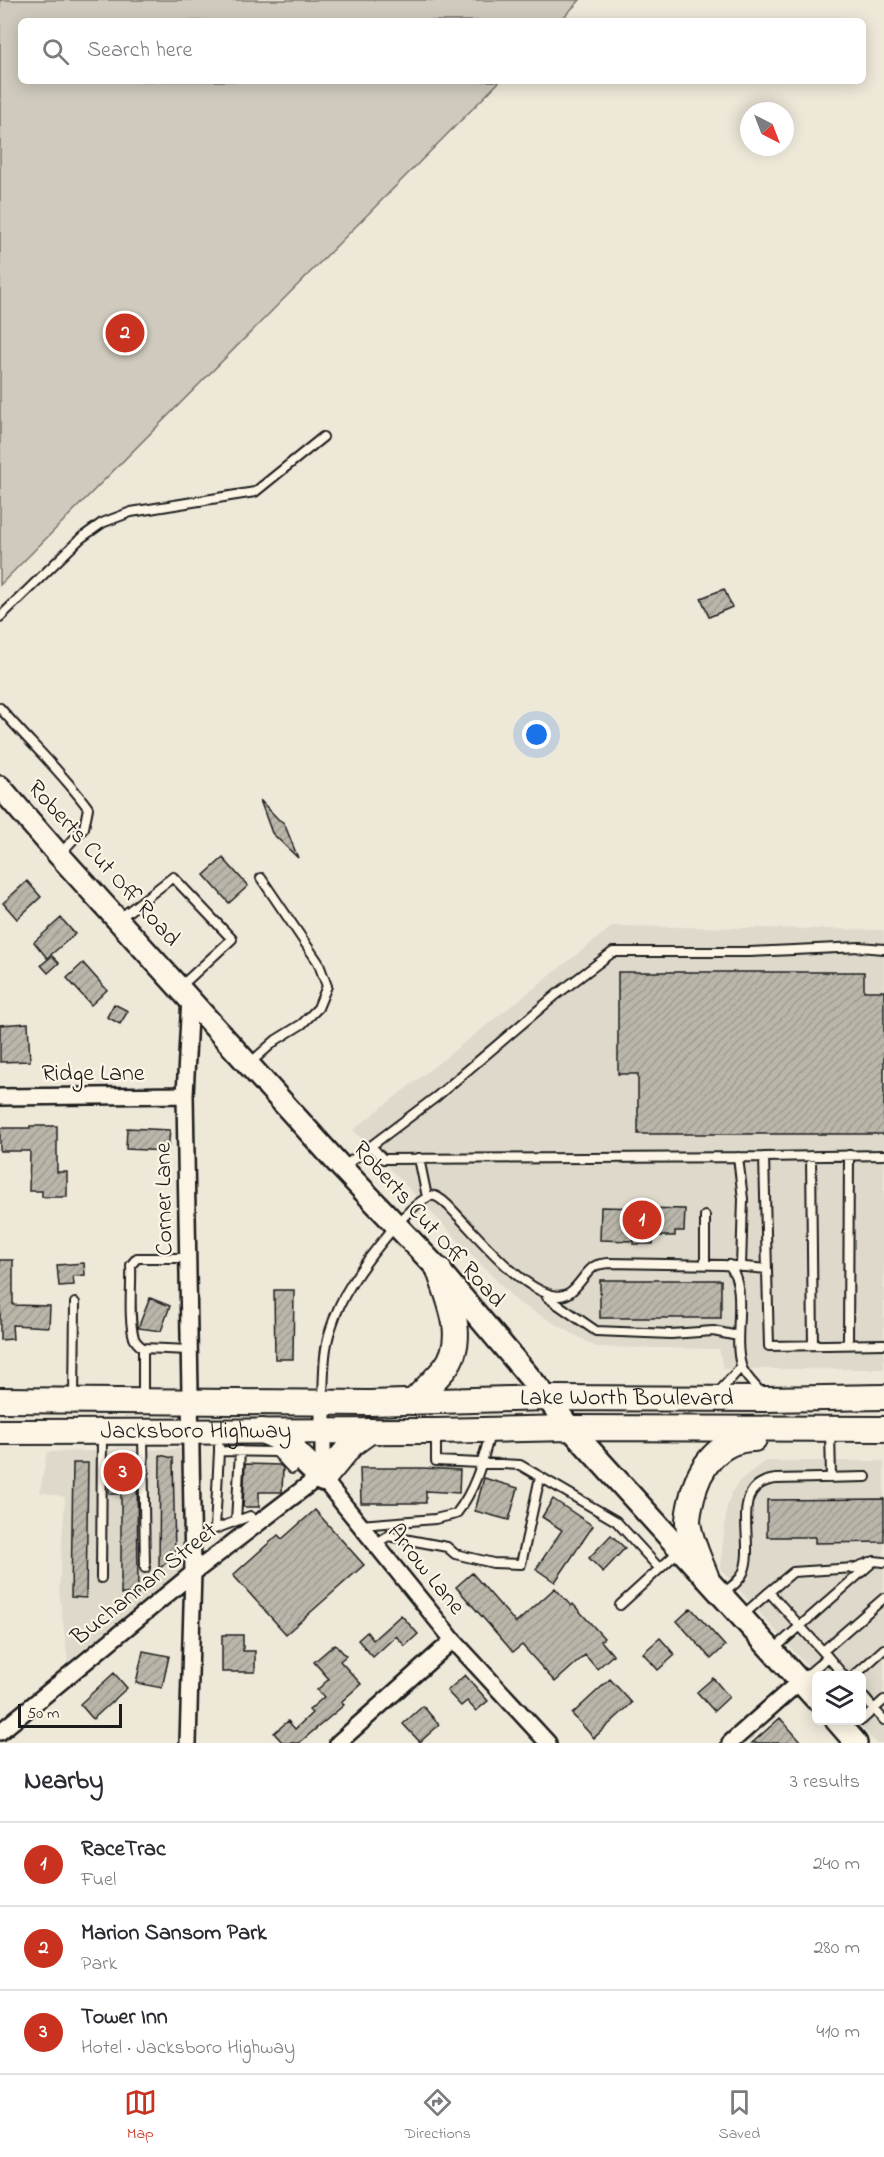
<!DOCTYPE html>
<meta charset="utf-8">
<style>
body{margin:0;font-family:"Indie Flower",sans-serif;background:#f7f7f7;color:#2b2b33}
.controls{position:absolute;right:18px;bottom:18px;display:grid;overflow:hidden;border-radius:9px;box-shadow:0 3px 15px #0003}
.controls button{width:54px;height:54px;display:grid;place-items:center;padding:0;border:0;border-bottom:2px solid #e1e1e2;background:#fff;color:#2b2b33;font:30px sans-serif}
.compass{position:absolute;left:740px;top:102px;width:54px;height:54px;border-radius:50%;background:#fff;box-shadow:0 3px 15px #0003;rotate:138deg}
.scale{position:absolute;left:18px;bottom:15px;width:104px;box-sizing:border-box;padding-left:6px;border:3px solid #1c1c1c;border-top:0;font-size:16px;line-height:21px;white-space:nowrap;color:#1c1c1c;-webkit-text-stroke:4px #fcf5e5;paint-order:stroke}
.you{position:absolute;left:537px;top:735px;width:21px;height:21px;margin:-15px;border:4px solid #fff;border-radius:50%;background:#1a73e8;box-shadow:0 0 0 9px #1a73e833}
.badge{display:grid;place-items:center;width:39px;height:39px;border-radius:50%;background:#c8321e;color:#fff;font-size:20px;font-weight:700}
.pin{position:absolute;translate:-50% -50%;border:3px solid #fff;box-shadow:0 2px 6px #0006}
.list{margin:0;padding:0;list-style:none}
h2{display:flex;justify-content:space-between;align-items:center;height:78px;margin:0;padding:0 24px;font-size:26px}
h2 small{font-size:20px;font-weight:400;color:#7c7c81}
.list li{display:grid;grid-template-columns:39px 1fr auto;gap:18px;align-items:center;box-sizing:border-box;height:84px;padding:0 24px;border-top:2px solid #e1e1e2}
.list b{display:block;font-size:22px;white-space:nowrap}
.list p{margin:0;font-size:20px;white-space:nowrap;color:#7c7c81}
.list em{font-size:20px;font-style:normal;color:#7c7c81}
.icon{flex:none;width:33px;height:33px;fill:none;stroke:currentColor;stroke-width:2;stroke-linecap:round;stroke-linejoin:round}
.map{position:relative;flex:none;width:884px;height:1743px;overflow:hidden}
.search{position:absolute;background:#fff;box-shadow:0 3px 15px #0003;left:18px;right:18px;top:18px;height:66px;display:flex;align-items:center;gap:15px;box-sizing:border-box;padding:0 21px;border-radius:9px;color:#7c7c81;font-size:22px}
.sheet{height:330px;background:#fff}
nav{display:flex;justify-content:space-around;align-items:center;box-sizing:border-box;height:84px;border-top:2px solid #e1e1e2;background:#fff;font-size:16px;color:#7c7c81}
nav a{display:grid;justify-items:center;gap:3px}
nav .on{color:#c8321e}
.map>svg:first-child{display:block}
</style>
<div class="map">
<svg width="884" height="1743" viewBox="0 0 884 1743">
<defs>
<pattern id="building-hatch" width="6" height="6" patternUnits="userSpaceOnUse" patternTransform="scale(1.5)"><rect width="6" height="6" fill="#bab6aa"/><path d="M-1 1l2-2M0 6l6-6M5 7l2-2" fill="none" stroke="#9f9c92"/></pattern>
</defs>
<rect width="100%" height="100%" fill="#eee8d9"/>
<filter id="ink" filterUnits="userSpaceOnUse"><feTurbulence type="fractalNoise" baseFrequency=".0167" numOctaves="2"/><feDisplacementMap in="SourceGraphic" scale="12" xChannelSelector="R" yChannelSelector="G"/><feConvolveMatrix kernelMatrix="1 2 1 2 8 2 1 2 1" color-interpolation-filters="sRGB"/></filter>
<g filter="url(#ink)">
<!-- built -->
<path fill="#ded9cb" d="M613,926L884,930V1369H723L719,1349L596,1347L517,1302L353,1130Z
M184,1449V1568L68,1662L59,1590L65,1497L40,1492L47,1452Z
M765,1461H884V1743H876L856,1721L862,1720V1676H816L720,1568L727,1507L731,1493L740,1480Z"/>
<!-- park -->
<path fill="#cfcabd" stroke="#76736c" stroke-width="1.5" d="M0,0H580L560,21H21V81H500L0,585Z"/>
<!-- building -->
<path fill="url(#building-hatch)" stroke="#1c1c1c" stroke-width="1.5" d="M724,589L732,607L709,617L701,598Z
M260,800L278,819L284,823L298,858L272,833Z
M223,858L248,886L229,903L204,875Z
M27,881L41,897L17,919L3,903Z
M61,918L75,934L47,958L34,942Z
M52,956L59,963L48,973L41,965Z
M83,963L107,990L91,1005L67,978Z
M618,972H864V991H884V1134H638V1074H618Z
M114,1004L128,1011L120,1024L107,1017Z
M28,1023L30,1061L0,1062V1025Z
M30,1126H57V1172H67V1197H42V1191H29L30,1151H0V1128H30Z
M127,1128L170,1130L168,1151L126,1149Z
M601,1207L685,1209L684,1231H675V1236H654L653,1244H633V1241L600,1240Z
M0,1260H13V1305L50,1306L49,1327L12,1325L13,1339L0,1340Z
M84,1263L85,1275L73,1276L74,1285L59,1286L57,1265Z
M600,1280H721V1318H600Z
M274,1290H294L293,1359H275Z
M150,1298L170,1306L161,1331L138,1328Z
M160,1455L173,1458L175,1555L159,1569Z
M137,1461L138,1594H121V1494H109V1462Z
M73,1463H88L86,1598L71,1597Z
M245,1464L280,1465L283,1468L282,1492H259V1507H243Z
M360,1468H424L460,1470L459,1493L426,1491V1503H361Z
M484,1478L518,1488L509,1520L475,1511Z
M553,1499L593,1526L555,1582L536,1569L562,1530L542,1517Z
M884,1499V1542L815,1543V1537H767V1500Z
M315,1510L364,1565L286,1634L233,1575L278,1535L282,1539Z
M611,1535L625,1548L603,1572L589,1558Z
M472,1573L516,1623L555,1588L571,1606L573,1604L604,1638L601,1641L613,1655L597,1669L585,1655L555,1682L522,1645L513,1652L456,1587Z
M691,1608L725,1646L711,1659L677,1621Z
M401,1615L418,1634L405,1646L396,1636L373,1657L358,1640L367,1632L373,1640Z
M222,1635H243V1651H255V1672H222Z
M660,1638L675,1655L658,1670L643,1653Z
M335,1644L346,1656L340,1661L361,1684L341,1702L344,1705L299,1743H283L274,1733L288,1721L295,1729L312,1713L309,1710L324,1697L317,1690L329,1679L314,1662Z
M143,1651L169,1656L162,1688L136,1683Z
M114,1673L127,1688L93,1719L80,1704Z
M465,1675L488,1701L476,1711L467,1701L461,1706L447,1691Z
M713,1678L729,1697L714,1711L697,1692Z
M610,1679L632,1703L594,1738L572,1714Z
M423,1706L439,1725L420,1742L403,1724Z
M780,1718L802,1743H752Z"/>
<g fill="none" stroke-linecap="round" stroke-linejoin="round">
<!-- lane casing -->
<g stroke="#1c1c1c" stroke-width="12">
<path id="lane" d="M0,617L81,538L102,523L131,512L255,492L323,437
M0,708C29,742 62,772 88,808L84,828L60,854
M120,918L173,877L232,939L181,986
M250,1063L276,1040L302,1024L318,1008L327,986L318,962L261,878
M371,1146L383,1159L764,1157L884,1155
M811,1156L813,1345
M738,1157L743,1199L741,1267
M764,1157L769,1346L884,1344
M419,1158L427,1197
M343,1167L436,1097L556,995L613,952H749L860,947L884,949
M705,1216V1264
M188,1258H137L131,1265C132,1287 128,1317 134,1338C136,1343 139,1345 143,1348L189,1350
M729,1265C749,1289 732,1335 741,1365C743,1375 756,1386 763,1395
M547,1297L596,1331L671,1334L713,1331L738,1336
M848,1344L849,1155
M718,1393L741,1367
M143,1398V1348
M74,1399L75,1303
M323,1400C324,1375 323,1351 331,1328C336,1312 343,1297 352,1283C362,1267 417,1191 435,1196C444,1199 453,1211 459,1217C482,1241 520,1287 552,1295C575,1301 580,1275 595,1266C598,1264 604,1264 608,1263L723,1265L767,1269
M830,1431L831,1478
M436,1433V1461L520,1465L616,1521L659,1568
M143,1435L145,1568
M219,1447V1451L276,1452L292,1469L301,1460
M219,1451L215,1529L250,1516L257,1525
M236,1521L240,1451
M360,1525L435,1519L456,1514C475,1490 482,1463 490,1434
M375,1544L388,1536L447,1547L455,1554L493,1563L521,1564L540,1477
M101,1578L102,1435
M769,1592L793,1572L854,1568L870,1562
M723,1593C731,1587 739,1582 743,1573C757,1544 726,1484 776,1479L866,1477
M620,1605L679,1551
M743,1615L769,1592L828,1657L800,1681
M773,1650L874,1561L884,1562
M823,1651L884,1598
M828,1657L844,1676
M854,1676L884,1649
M862,1695L874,1709L862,1720
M884,1700L874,1709L884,1720"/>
</g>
<!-- street casing -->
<g stroke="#1c1c1c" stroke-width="20">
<path id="street" d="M0,1097L185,1095
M323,1401V1479L453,1640L548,1743
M0,1732L193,1573L312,1482L323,1479
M188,1743L193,1573L185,1095L190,997
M338,1743L453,1640
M730,1743L800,1681"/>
</g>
<!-- secondary casing -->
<g stroke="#1c1c1c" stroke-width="26">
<path id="secondary" d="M0,787L59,855L342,1168L439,1270L547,1398L570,1428L816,1699
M836,1720L856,1743"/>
</g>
<!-- primary casing -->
<g stroke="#1c1c1c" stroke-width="28">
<g id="primary">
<path id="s1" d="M0,1400L369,1403L547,1398L766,1399L884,1397"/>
<path d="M413,1402C423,1391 435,1380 445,1368C468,1338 449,1302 439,1270"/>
<path d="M262,1431L283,1440L323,1479L352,1444L370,1431"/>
<path id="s2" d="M0,1432L435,1431L570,1428L884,1429"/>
<path d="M706,1576C699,1558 690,1540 688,1522C688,1514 690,1506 692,1498C699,1467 719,1439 754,1439"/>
</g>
</g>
<!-- lane -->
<use href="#lane" stroke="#fcf5e5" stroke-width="8"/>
<!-- street -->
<use href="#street" stroke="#fcf5e5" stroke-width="15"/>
<!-- secondary -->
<use href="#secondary" stroke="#fcf5e5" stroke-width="21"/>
<!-- primary -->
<use href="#primary" stroke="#fcf5e5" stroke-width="24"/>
</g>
</g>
<g text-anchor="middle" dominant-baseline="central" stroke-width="4.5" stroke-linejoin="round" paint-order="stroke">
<!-- street labels -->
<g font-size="24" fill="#1c1c1c" stroke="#fcf5e5">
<text transform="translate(103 864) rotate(48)">Roberts Cut Off Road</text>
<text x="93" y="1074">Ridge Lane</text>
<text transform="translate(165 1199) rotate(-91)">Corner Lane</text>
<text transform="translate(428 1225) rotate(48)">Roberts Cut Off Road</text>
<text stroke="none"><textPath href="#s1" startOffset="627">Lake Worth Boulevard</textPath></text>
<text stroke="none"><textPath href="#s2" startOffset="196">Jacksboro Highway</textPath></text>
<text transform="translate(425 1570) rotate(51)">Arrow Lane</text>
<text transform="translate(145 1585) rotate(-39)">Buchannan Street</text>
</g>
</g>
</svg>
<div class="controls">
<button><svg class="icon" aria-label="layers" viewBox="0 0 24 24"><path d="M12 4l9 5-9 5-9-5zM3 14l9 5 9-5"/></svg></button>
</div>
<svg class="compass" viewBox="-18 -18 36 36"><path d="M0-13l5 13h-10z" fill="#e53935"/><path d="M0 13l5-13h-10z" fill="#7c7c81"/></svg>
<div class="scale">50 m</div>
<div class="you"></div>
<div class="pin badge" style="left:642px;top:1220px">1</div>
<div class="pin badge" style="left:125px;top:333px">2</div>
<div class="pin badge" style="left:123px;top:1472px">3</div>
<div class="search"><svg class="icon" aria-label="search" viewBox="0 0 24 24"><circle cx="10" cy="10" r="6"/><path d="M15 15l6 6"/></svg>Search here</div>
</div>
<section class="sheet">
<h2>Nearby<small>3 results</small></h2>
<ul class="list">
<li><span class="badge">1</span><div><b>RaceTrac</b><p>Fuel</p></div><em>240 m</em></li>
<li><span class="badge">2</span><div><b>Marion Sansom Park</b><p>Park</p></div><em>280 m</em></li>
<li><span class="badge">3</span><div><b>Tower Inn</b><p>Hotel · Jacksboro Highway</p></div><em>410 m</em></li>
</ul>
</section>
<nav>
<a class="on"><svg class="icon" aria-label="map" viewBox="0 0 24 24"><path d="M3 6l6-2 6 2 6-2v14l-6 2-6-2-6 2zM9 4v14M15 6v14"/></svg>Map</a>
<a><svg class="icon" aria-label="directions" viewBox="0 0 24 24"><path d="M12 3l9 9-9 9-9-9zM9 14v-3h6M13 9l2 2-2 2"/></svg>Directions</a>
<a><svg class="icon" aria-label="saved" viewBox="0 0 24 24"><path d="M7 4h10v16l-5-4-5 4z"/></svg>Saved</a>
</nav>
